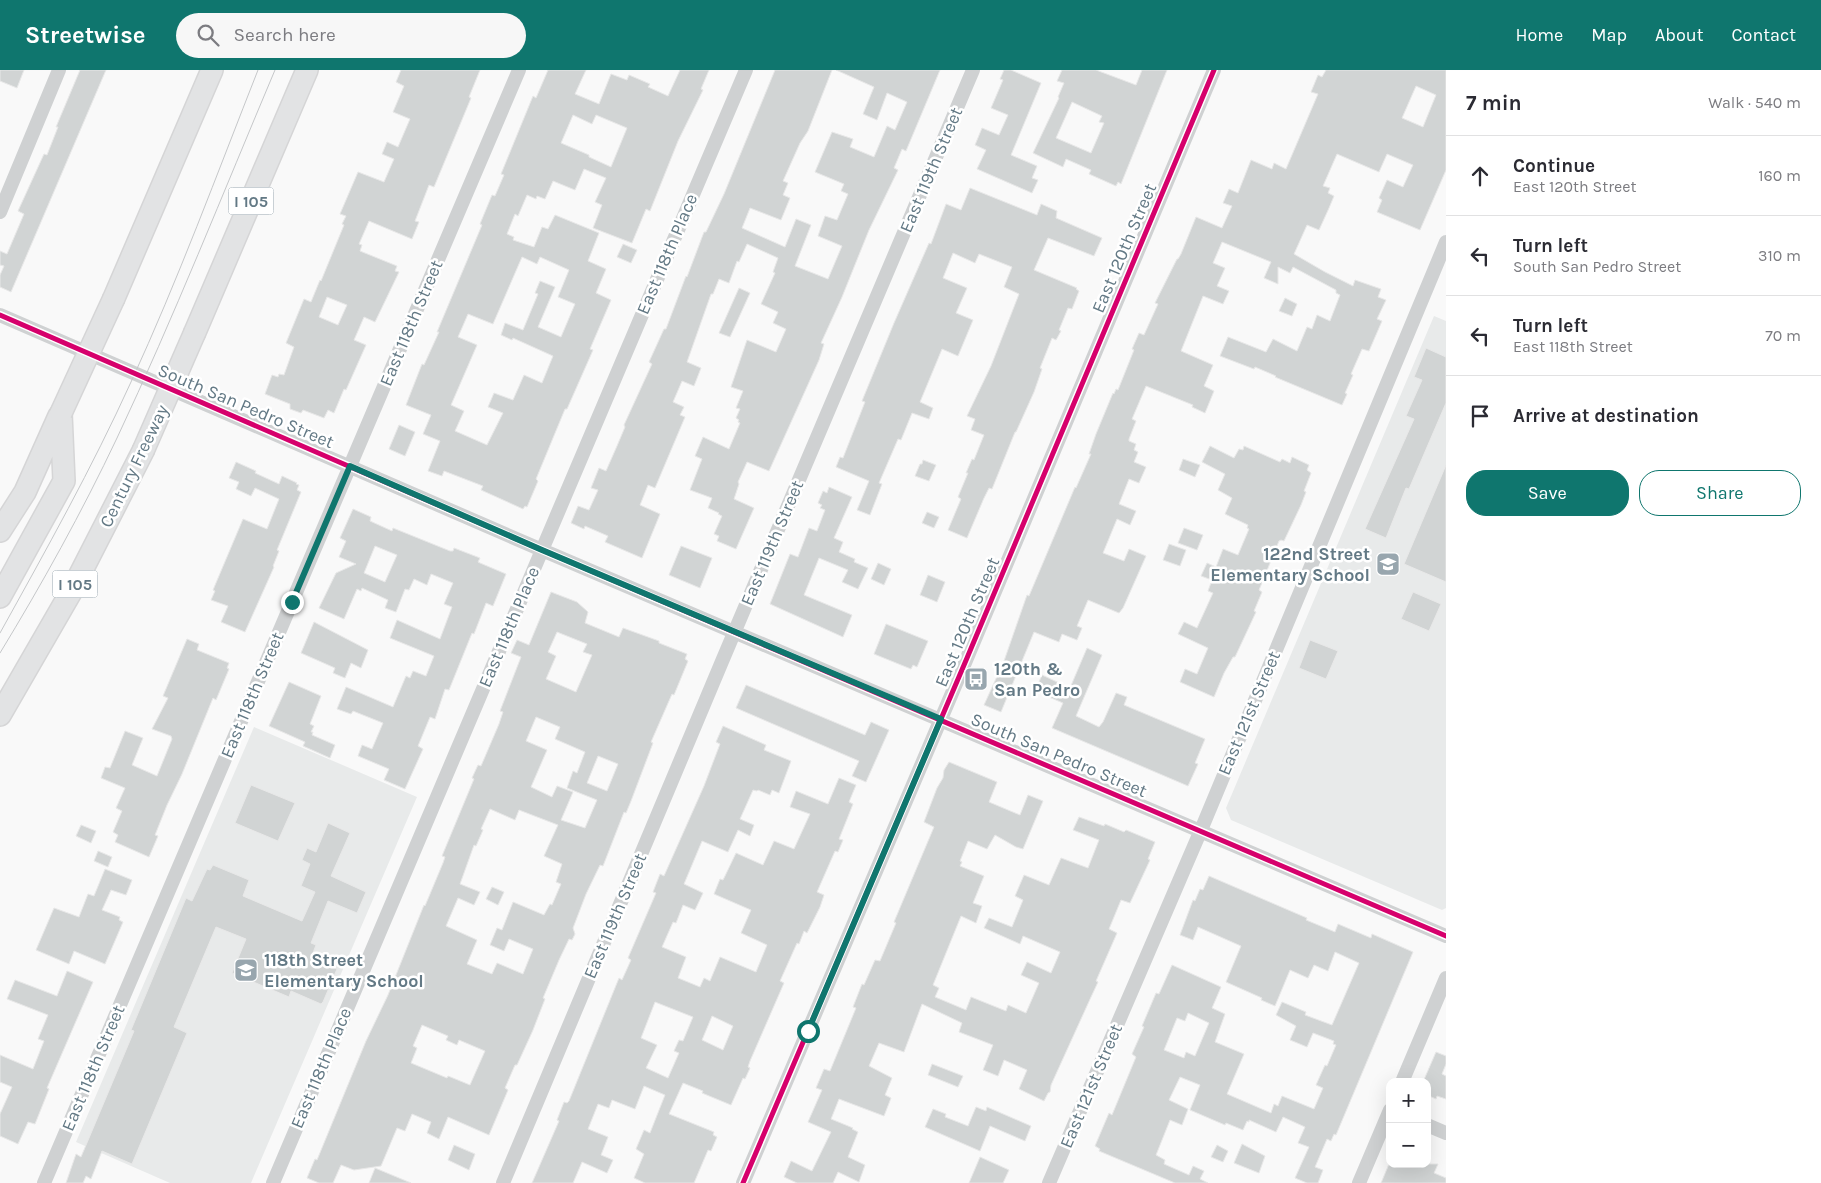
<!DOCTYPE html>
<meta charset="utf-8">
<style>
body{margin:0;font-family:Karla,sans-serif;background:#f7f7f7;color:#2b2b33}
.controls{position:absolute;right:15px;bottom:15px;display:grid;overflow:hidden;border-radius:10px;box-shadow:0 5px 20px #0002}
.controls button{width:45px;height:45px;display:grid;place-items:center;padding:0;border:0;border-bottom:1px solid #e1e1e2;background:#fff;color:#2b2b33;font:25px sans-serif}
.stop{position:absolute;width:15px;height:15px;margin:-11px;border:4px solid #0f766e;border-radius:50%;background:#fff}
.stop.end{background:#0f766e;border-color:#fff;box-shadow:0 1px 5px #0008}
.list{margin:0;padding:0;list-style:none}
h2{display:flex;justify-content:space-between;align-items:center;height:65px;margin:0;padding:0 20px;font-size:21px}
h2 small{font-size:16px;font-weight:400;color:#7c7c81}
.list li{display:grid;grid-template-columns:32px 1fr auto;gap:15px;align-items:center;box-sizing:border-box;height:80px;padding:0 20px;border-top:1px solid #e1e1e2}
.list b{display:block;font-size:19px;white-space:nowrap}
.list p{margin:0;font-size:16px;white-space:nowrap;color:#7c7c81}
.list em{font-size:16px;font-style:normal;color:#7c7c81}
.actions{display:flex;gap:10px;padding:15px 20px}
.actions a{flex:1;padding:11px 0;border:1px solid #0f766e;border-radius:20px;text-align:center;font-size:18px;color:#0f766e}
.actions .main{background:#0f766e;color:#fff}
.icon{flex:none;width:28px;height:28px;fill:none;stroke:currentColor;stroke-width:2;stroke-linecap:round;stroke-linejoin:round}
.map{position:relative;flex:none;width:1446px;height:1113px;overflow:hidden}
header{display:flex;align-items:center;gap:30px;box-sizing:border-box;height:70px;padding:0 25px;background:#0f766e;color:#fff}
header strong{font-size:24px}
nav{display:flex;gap:28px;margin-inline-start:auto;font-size:18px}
.search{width:350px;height:45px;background:#f7f7f7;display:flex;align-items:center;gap:12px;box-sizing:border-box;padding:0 18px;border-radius:28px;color:#7c7c81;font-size:19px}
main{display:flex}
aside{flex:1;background:#fff}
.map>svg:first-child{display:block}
</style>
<header>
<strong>Streetwise</strong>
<div class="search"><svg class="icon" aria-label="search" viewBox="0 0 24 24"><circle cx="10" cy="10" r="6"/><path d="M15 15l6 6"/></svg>Search here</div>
<nav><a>Home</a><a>Map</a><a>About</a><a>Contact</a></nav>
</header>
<main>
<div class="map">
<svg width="1446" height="1113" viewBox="0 0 1446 1113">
<rect width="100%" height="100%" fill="#f9f9f9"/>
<!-- built -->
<path fill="#e8eaea" d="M1434,246L1446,251V838L1442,840L1231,750L1226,738Z
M254,657L417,727L251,1113H170L76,1072Z"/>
<!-- building -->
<path fill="#d1d4d4" stroke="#e8e8e8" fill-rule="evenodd" d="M0,0H24L17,18L0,11Z
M80,0H106L11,222L0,217V205L4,196L0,195V181L7,184L24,144L18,141L44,84L47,85L58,57H56Z
M401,0H480L469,27L471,28L434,117L429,115L415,151L419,152L412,169L369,151L359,174L362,175L360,181L397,196L395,201L399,202L375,252L364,247L354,270L366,275L346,320L344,319L334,343L328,340L324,348L303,340L301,343L290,339V334L265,324L272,305L278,307L279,304L284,305L294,277L286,273L304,229L311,232L320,210L321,211L344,155L342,154L346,146L340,144L358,102L384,112L394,89L382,84L387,72L398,77L410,49L393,42L404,16L396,12ZM327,227L347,235L338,255L319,247Z
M548,0H586L575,24L599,34L611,4L627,10L629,5L650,14L648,17L668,26L680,0H709L701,19L703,20L678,71L650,141L646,139L632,173L593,158L602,135L595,132L606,108L584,99L575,120L553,111L545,129L537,126L536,129L527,125L518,146L515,144L507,164L514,167L513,170L534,177L542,157L548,159L555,145L599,163L588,191L606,199L596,223L611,230L590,279L593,280L567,339H565L536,409L538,411L527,437L525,436L523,439L481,420L483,416L444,401L442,406L428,401L440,371L423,364L431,345L406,335L422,294L424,295L439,262H437L482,155L480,154L492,125L495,126L504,105L501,104L533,26L536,28ZM573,45L592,54L596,45L627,58L611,97L589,87V85L561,73ZM522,187L537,194L540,187L569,200L558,227L575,234L561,267L538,257L555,217L540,211L535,223L538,224L523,260L505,253L501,265L512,270L513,268L553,286L542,313L524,305L513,330L494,323L488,337L503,343L487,375L455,361L464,341L451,335L477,275L458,267L468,244L493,254Z
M775,0H832L808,61L800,73L783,111L788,113L783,125L790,128L781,150L750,138L742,158L785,177L796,149L811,155L795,196L828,209L842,176L818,166L825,146L837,150L848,124L841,121L844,114L815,102L832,62L853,69L850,77L874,87L887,56L895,60L907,32L887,23L877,50L863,44L874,17L836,0H940L906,81L902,79L894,98L898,100L869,160L842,227L821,273L824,274L819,290L769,401L747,392L738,412L739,414L734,429L754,438L736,479L717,471L719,466L714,464L722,446L718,444L719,443L708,438L712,428L690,420L702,389L695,386L703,367L729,379L740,353L738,352L739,350L736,348L740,339L736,338L743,321L731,317L747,270L776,282L786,259L773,253L778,242L761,234L775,203L773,202L778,188L747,174L739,192L737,191L729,213L719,209L713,224H711L687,292L701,298L694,316L682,311L673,332L684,337L680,345L685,347L655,418L648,415L640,435L660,444L642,488L605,472L608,466L585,456L584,459L571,453L578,436L589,440L598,420L591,418L599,398L606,401L617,376L625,357L624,355L652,294L649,292L664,259H666L686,206L687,207L704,162H706L724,124Z
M1004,0H1011L1041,13L1011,85L1037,96L1032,108L1038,110L1032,123L977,99L986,80L975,75L982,58L999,65L1008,45L991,38L1003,10L1000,9Z
M1062,0H1096L1136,15L1142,0H1167L1121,114L1118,112L1116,116L1089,104L1091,100L1066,89L1063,97L1033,83L1059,28L1058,27L1064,13L1057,11ZM1072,32L1102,46L1099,52L1104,53L1091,83L1056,68Z
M1326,0H1446V100L1420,160L1377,142L1382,130L1379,128L1387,110L1403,117L1413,95L1387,84L1379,102L1337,84L1323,116L1330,118L1328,123L1334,126L1329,138L1319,160L1307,155L1294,184L1325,202L1353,216L1355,210L1381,219L1378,227L1386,230L1377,249L1382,251L1369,281L1362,279L1351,304L1353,305L1345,323L1347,324L1342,335L1275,307L1276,306L1255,297L1254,299L1220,286L1228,267L1266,282L1273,269L1297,281L1307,257L1312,259L1317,245L1330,251L1340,225L1336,223V220L1293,197L1290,203L1278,197V214L1264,208L1271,192L1222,172L1213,193L1225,198L1217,216L1229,221L1223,234L1203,226L1181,281L1213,295L1204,316L1214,321L1205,343L1192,337L1193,335L1146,316L1132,349L1136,351L1129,369V371L1136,374L1134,380L1138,382L1134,392L1146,397L1139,413L1129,409L1119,434L1136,441L1130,455L1117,449L1103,483L1124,491L1129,479L1146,486L1123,538L1119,543L1088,530L1077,556L1082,558L1077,570L1062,564L1059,572L1034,562L1001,642L984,635L1004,591L1027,525L1029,526L1075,417L1076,418L1091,384H1089L1096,364L1113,323L1114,324L1116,319L1118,320L1134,280L1132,279L1139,263L1144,265L1158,234L1155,233L1177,189H1178L1181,184L1196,147L1222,158L1232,136L1223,133L1229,119L1238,123L1251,90L1272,99L1274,93L1286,99L1318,24L1311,22L1318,5L1322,7ZM1416,16L1436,25L1423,57L1402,48Z
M970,118L1037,145L1041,134L1057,141L1056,148L1102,168L1094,186L1048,168L1034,200L1077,218L1076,219L1079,221L1072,239L1068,238L1059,260L1061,261L1056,270L1052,268L1040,298L1042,299L1034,322L1016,362H1015L992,419L989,418L984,428L967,468L948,460L961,429L958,427L968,403H966L972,389L974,390L984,365L971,360L975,349L967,346L991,296L1019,224L1004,217L1012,197L979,184L975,193L953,183L943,208L967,218L956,243L973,250L958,286L942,279L920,332L933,338L929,349L912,343L901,370L898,369L879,413L882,414L870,445L857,440L869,411L836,397L840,387L843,388L865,332L862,331L894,253L929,173L931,174L946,134L961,140Z
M623,174L637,180L631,193L617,187Z
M739,218L750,223L730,267L719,263Z
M1285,228L1297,234L1292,246L1279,241Z
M1426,278L1446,287V333L1409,419L1406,418L1386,468L1365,459L1414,349L1406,346L1422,310L1414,307Z
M399,355L415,362L405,386L389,379Z
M1210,376L1234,388L1239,379L1243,380L1244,376L1280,392L1282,389L1290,393L1292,387L1309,395L1307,400L1311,403L1304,421L1306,422L1301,435L1284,471L1281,470L1279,471L1268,498L1259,520L1262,522L1254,541L1256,542L1235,587H1233L1224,603L1214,627L1180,612L1185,599L1197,604L1208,578L1178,564L1184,552L1197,558L1213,523L1208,521L1212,510L1201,506L1207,493L1216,497L1223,479L1238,485L1249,459L1247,458L1248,455L1225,444L1232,428L1218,420L1225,404L1202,392Z
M1183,389L1200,395L1195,407L1179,400Z
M923,390L936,395L929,411L915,406L920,394H922Z
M236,392L256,401L255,403L279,414L282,406L297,413L296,414L299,415L297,420L301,422L277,480L279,481L273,496L274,497L245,562L221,552L228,536L211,530L215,521L213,520L243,449L267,459L279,429L255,418L251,426L236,419L239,412L229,408Z
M1446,395V512L1404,494Z
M829,417L852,427L834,468L843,472L839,482L855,489L854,492L868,498L858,519L842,512L848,500L819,488L804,525L852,545L843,567L770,534L790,484L798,487L809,458L817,461L825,440L820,438L822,435L818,433L823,421L827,423Z
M353,439L371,447L370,451L392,461L393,458L450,481H453L454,478L480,488L478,492L480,493L506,504L493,536L486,533L474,564L472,563L449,620L445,619L435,649L430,647L418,676L423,679L405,719L384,710L389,699L358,686L362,675L372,679L383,653L353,641L351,644L337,639L346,617L393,637L406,606L410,608L413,601L426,606L434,586L390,568L397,550L440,569L452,537L444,534L453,513L431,504L427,515L414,509L409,520L405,519L396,542L385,538L388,530L362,518L361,521L357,519L344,549L319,538L336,503L356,494L339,487L346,471L340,468ZM375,476L397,485L385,512L364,503Z
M927,442L939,447L934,458L922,453Z
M1184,458L1203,465L1197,480L1178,473Z
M1169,474L1186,480L1180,496L1163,490Z
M681,476L712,488L700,518L669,505Z
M878,493L891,499L884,515L871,509Z
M928,505L945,512L937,532L920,525Z
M551,522L577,532L588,542L585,553L619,567L623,558L659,571V573L687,584L685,589L688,591L674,625L672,624L651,672L653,673L631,731L626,743L624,742L603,796L600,795L586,824L573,858L575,864L572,870L569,869L559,890L543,928L545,929L533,960L517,995H515L505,1018L508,1020L489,1065L448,1047L439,1069L427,1063L431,1052L412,1044L405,1061L397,1058L381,1096L354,1100L341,1095L333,1113H319L307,1108L315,1089L317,1090L366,971L388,925L424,835L425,836L443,793L445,787L442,786L474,709L472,708L478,695L481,696L499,654L503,642L500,641L521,587L511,583L517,570L529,575ZM557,562L587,574L583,582L592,585L576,622L546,609L556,586L548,582ZM536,647L560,657L555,669L585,682L577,703L573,701L567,718L597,730L585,758L561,750L573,722L557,716L552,727L531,717L547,680L526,671ZM598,686L618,694L607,721L587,713ZM490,739L515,750L519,740L558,755L544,786L562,794L556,812L561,814L552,835L550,834L544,845L513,832L502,860L497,858L490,875L504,881L509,869L533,879L523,904L497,893L492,904L467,894L477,870L446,856L458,828L474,835L480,822L460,814L474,775L476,776L483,760L481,759ZM422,955L448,966L446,970L457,975L459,970L485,981L470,1015L448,1006L447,1008L411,993L417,978L413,976Z
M1413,522L1441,534L1429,561L1401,549Z
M314,552L368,580L361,598L351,593L345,608L333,603L335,598L301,583Z
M886,554L928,571L917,597L913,595L911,599L874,584Z
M187,569L199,574L197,580L229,593L227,598L229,599L216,630L213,628L182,704L167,735L155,765L158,766L149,787L115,772L118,765L113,762L122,741L116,738L125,718L101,708L105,697L110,698L125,661L143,668L132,695L157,706L172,669L171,666L152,659L168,628L163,626Z
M1310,570L1338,581L1326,609L1299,598Z
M1087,578L1102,585L1076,646L1099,657L1103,652L1116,623L1127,627L1124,635L1205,669L1195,693L1198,694L1188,716L1052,658L1063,633L1035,621L1042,605L1070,618Z
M289,612L321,626L310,654L314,656L311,662H313L312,665L335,675L330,688L303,676L305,672L269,656Z
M746,615L865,665L871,652L889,660L866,712L852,706L859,691L736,638Z
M723,656L766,675L764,680L791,691L779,723L772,720L770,725L758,720L757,721L753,720L740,749L754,755L750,766L738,760L728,782L702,771L684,814L703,823L695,840L683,835L676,853L673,852L662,877L686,887L678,908L700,917L704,908L710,911L720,887L756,902L767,875L741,863L751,840L714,824L720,809L723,810L725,806L736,783L763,795L774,771L794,779L810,744L790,737L796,721L828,734L839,708L856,715L849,732L853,734L839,769L843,770L838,782L835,781L817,822L824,825L820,837L807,863L804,861L799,874L797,873L780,911L784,913L750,991L748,997L750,998L745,1009L743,1008L731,1035L702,1023L703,1021L683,1013L669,1044L714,1062L713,1065L717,1067L711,1081L708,1080L694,1113H645L634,1108L644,1084L636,1079L644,1060L650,1063L665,1025L644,1016L635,1039L612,1030L609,1038L598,1034L588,1059L608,1067L601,1085L613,1090L607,1103L582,1092L573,1113H532L559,1051L557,1050L564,1032L567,1033L569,1031L619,908L622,910L631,890L628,888L656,823L653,822L660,804L664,806L704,716L720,674L716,672ZM655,932L693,947L683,971L679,970L674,981L679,983L668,1008L646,998L657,975L641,968ZM712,946L733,956L723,980L702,970Z
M949,692L997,712L989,732L1020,745L1028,725L1043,731L1023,779L1016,777L995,765L987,779L968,771L960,791L962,792L960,796L984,806L973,833L982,836L976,853L961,846L933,915L939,918L935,927L966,940L971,927L1006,941L1008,935L1026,943L1039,913L1021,905L1027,892L1051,903L1060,882L1023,866L1020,874L984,858L989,848L1012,857L1023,830L1015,826L1024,805L1049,815L1061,788L1088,798L1099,770L1073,760L1079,747L1104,756L1105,754L1124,762L1126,760L1155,772L1148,789L1150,790L1130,833L1121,830L1109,859L1117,863L1096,911L1098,912L1091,927L1051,1015L1050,1022L1048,1023L1044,1031L1019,1019L1027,1000L1004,990L998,1006L983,1000L993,975L959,962L962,953L922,934L904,982L879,973L869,996L892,1008L885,1025L891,1028L884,1046L839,1029L831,1049L853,1058L852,1059L858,1062L848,1087L865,1095L859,1112L838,1102L833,1113H797L784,1107L791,1091L812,1101L831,1062L808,1052L822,1020L816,1018L824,999L830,1001L856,938L853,937L862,914L864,915L875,890L880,891L896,853L894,852L934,757L924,752L937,718L943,708L944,700Z
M251,715L295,733L278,771L235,753Z
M328,753L350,763L331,806L366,822L357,843L328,831L311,873L316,875L311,888L337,899L323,932L321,934L291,921L289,927L232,903L246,869L216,857L174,957L187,963L132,1094L102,1081L91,1109L86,1106L83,1113H66L76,1084L81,1087L134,961L131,960L186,828L192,831L207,799L210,800L213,795L249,810L243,826L302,851L315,822L301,816L310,794L302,790L307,778L316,782Z
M81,755L96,761L91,773L76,766Z
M98,781L112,787L108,797L94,791Z
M105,799L132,810L126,825L111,820L102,840L120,847L119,850L123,852L105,894L74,881L69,894L36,880L54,838L79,847L88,824L94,826Z
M1209,806L1307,848L1306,850L1335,862L1338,854L1371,868L1372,864L1413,882L1336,1065L1334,1064L1331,1071L1327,1069L1315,1097L1323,1100L1318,1113H1307L1295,1108L1309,1077L1298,1073L1305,1057L1283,1047L1276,1062L1249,1050V1052L1247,1051L1243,1060L1226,1053L1225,1055L1190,1040L1200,1015L1180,1007L1169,1030L1188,1039L1182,1055L1170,1050L1156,1085L1165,1090L1164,1094L1189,1105L1193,1096L1204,1101L1200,1109L1208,1113H1175L1099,1081L1100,1079L1095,1076L1109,1043L1112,1045L1136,987L1132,984L1144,957L1142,956L1156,923L1159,924L1172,895L1221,917L1212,938L1225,944L1215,972L1244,984L1227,1024L1271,1043L1274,1034L1278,1036L1282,1026L1314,1039L1323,1018L1316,1015L1325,995L1327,996L1336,975L1333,974L1334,971L1313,963L1307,977L1295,972L1290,970L1296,956L1276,945L1282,932L1306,942L1305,945L1332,955L1359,893L1335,882L1328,901L1314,895L1308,908L1290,900L1275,936L1261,930L1262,928L1226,912L1241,876L1198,857L1193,870L1180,865L1193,830L1195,831L1200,819L1203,820ZM1188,943L1209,953L1195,986L1186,982L1184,988L1164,980L1177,948L1185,951Z
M492,817L504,822L498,835L486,829Z
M67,901L93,912L47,1018L49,1019L35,1054L28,1052L18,1074L0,1066V1044L12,1017L0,1012V985L33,999L44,971L38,969L48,945L7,929L15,910L57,926Z
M1436,982L1446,986V994L1442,1004L1446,1006V1029L1437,1026L1436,1029L1427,1025V1012H1423Z
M932,994L963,1006L958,1017L928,1005Z
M976,1037L986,1041L987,1037L1031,1056L1025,1071L990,1056L980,1081L925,1057L933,1039L946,1044L945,1047L968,1056Z
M1242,1074L1265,1086L1259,1103L1234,1093Z
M454,1075L475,1084L469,1100L448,1090Z
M1217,1075L1228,1081L1223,1092L1211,1087Z
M980,1087L1009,1100L1003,1113H969Z
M1389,1094H1438L1434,1103L1446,1108V1113H1381Z
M375,1098L411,1113H369Z"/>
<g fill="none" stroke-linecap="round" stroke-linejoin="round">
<!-- highway casing -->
<g stroke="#d5d5d6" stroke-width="24">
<path id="highway" d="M114,228L212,0
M195,262L307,0
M0,461L25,422L59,346
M0,527L64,411L61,343
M0,645L71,522L143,381"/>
</g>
<!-- minor -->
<path stroke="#cfd1d2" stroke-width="14" d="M0,142L59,0
M0,245L542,480L1446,866
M1402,1012L1446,908
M1427,1055L1446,1063
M44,1113L519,0
M273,1113L746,0
M503,1113L723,589L973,0
M743,1113L967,588L1214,0
M1049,1113L1201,760L1446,172
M1359,1113L1390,1040"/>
<!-- highway -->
<use href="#highway" stroke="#e2e3e4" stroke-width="21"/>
<!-- tram -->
<path stroke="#c5c7c9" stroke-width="1" d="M0,563C46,480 92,398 131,312C178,210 217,104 258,0
M0,583C42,514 82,442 117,368C174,247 223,123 275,0"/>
<!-- highway-bridge casing -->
<g stroke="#d5d5d6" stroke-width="24" stroke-linecap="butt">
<path id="highway-bridge" d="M61,343L114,228
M143,381L195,262"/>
</g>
<!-- highway-bridge -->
<use href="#highway-bridge" stroke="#e2e3e4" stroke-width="21"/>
<!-- cycleway casing -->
<g stroke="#fff" stroke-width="8">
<path id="cycleway" d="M0,245L542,480L1446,866
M743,1113L967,588L1214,0"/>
</g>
<!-- cycleway -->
<use href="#cycleway" stroke="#d6006c" stroke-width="5"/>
</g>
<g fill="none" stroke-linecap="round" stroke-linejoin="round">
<!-- route -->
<path stroke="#0f766e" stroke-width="6" d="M292,532L350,396L542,480L941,649L808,961"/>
</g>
<!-- icons -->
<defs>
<g id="school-square" transform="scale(1.25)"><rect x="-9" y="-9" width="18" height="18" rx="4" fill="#98a6ae" stroke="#fff"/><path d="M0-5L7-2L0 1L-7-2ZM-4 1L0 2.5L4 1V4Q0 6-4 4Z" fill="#fff"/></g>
<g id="bus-square" transform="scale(1.25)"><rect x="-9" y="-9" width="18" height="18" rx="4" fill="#98a6ae" stroke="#fff"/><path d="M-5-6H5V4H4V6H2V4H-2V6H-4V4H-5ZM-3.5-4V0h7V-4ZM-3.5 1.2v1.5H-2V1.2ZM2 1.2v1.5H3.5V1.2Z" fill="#fff"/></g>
</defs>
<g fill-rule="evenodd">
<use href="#school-square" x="1388" y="494"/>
<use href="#bus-square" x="976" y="609"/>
<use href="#school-square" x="246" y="900"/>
</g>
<g text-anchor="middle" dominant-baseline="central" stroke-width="5" stroke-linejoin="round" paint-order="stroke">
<!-- shield labels -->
<g fill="#fff" stroke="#92a1aa" stroke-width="1">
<rect x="228.5" y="117.5" width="45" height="27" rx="4"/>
<rect x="52.5" y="500.5" width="45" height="27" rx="4"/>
</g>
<g font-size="16" font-weight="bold" fill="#637985">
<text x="251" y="131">I 105</text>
<text x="75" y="514">I 105</text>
</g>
<!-- street labels -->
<g font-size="18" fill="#637985" stroke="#fff">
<text transform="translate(931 100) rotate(-67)">East 119th Street</text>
<text transform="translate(1124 178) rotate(-67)">East 120th Street</text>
<text transform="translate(667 184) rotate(-67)">East 118th Place</text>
<text transform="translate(411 253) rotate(-67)">East 118th Street</text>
<text transform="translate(246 336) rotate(23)">South San Pedro Street</text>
<text transform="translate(134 396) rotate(-64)">Century Freeway</text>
<text transform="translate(772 473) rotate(-67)">East 119th Street</text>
<text transform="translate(967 552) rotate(-67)">East 120th Street</text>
<text transform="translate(509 557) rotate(-67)">East 118th Place</text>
<text transform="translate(252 625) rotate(-67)">East 118th Street</text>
<text transform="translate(1249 643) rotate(-67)">East 121st Street</text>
<text transform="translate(1059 685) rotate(23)">South San Pedro Street</text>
<text transform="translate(615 846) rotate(-67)">East 119th Street</text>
<text transform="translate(93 998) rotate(-67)">East 118th Street</text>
<text transform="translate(321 998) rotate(-67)">East 118th Place</text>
<text transform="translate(1091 1016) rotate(-67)">East 121st Street</text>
</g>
<!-- poi labels -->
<g font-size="18" font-weight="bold" fill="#637985" stroke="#fff" text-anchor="start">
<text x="1370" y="484" text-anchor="end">122nd Street<tspan x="1370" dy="21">Elementary School</tspan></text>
<text x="994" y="599">120th &amp;<tspan x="994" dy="21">San Pedro</tspan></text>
<text x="264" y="890">118th Street<tspan x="264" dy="21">Elementary School</tspan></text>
</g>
</g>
</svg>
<div class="controls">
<button>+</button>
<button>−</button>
</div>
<div class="stop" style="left:808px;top:961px"></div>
<div class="stop end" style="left:292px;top:532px"></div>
</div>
<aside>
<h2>7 min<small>Walk · 540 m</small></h2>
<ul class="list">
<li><svg class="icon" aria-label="ahead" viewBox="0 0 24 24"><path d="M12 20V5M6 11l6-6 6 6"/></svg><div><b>Continue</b><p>East 120th Street</p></div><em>160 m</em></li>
<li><svg class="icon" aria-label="left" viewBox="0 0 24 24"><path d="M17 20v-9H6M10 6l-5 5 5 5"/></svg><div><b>Turn left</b><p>South San Pedro Street</p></div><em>310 m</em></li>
<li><svg class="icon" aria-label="left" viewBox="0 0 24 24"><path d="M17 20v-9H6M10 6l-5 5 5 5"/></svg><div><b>Turn left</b><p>East 118th Street</p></div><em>70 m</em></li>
<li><svg class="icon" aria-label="arrive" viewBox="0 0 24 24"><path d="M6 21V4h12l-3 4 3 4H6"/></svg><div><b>Arrive at destination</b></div></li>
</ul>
<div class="actions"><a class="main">Save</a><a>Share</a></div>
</aside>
</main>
